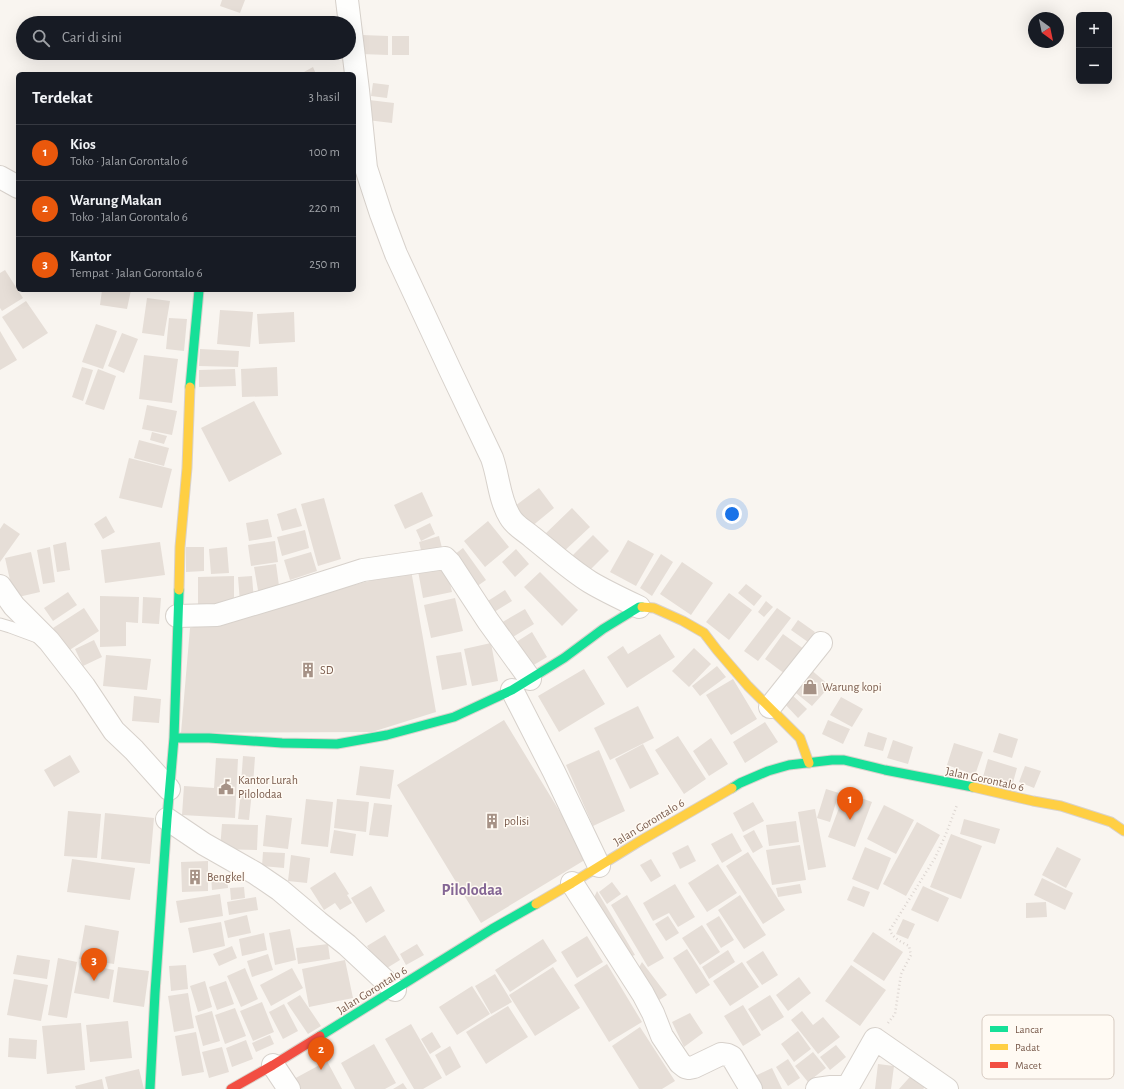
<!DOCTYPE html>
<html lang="id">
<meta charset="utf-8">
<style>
body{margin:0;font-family:"Alegreya Sans",sans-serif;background:#242831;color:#f1f3f6}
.controls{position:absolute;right:12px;top:12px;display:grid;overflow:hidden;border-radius:6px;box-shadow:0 4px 16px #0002}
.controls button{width:36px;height:36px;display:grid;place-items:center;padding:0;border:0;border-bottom:1px solid #363941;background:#171b24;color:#f1f3f6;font:20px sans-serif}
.compass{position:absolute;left:1028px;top:12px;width:36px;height:36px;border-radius:50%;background:#171b24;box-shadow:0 4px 16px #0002;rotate:147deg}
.you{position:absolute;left:732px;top:514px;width:14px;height:14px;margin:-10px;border:3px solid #fff;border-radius:50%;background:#1a73e8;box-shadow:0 0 0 6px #1a73e833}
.badge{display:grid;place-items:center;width:26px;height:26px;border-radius:50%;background:#ea580c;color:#fff;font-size:13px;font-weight:700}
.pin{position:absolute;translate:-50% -33px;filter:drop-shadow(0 1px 2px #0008)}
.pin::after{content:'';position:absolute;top:21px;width:14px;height:12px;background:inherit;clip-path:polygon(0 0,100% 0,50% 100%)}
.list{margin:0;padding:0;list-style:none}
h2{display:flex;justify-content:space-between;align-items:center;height:52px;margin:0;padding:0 16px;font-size:17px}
h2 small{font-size:13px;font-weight:400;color:#9ea1a6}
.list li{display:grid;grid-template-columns:26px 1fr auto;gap:12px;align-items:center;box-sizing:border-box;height:56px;padding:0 16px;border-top:1px solid #363941}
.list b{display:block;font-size:15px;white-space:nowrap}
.list p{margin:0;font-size:13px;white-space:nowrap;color:#9ea1a6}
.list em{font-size:13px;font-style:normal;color:#9ea1a6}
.icon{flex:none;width:22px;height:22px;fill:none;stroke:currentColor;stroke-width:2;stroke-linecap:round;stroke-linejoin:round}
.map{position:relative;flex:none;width:1124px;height:1089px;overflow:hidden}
.search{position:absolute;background:#171b24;box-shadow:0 4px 16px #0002;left:16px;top:16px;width:340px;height:44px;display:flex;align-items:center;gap:10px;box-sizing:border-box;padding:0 14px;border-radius:22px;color:#9ea1a6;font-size:15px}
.panel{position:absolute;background:#171b24;box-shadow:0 4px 16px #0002;left:16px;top:72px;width:340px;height:220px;border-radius:6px}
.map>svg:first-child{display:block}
</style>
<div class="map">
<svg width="1124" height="1089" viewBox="0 0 1124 1089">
<rect width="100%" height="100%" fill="#f9f5f0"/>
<!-- building -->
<path fill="#e6ded7" d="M222,0H245L240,13L220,6Z
M362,35L388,36V55L361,54Z
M392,36H409V55H392Z
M289,53H303L302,59L289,58Z
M306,53H318L317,60L305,59Z
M313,67L316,74H305L304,72Z
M373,83L389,85L387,98L371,96Z
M369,100L394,103L392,123L367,120Z
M5,270L23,298L2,311L0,308V273Z
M102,290H131L127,309L100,305Z
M147,298L170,301L164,336L142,333Z
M26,301L48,333L23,349L2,317Z
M220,310L253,312L250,347L217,344Z
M294,312L295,342L259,344L257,314Z
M169,318L187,319L184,351L166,349Z
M96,324L117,331L103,369L82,362Z
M0,331L17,360L0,370Z
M122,333L138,339L124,373L108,366Z
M200,349L239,351L238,367L199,366Z
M144,355L178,359L172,403L139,399Z
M82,367L93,370L83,401L72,397Z
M277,367L278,396L242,397L241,369Z
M98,369L116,376L104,410L85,404Z
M235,369L236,386L199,387V370Z
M254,401L282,454L229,482L201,428Z
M147,405L177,411L172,435L142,429Z
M152,432L167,436L164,444L150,440Z
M139,440L169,448L164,466L134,458Z
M129,458L172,469L162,508L119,498Z
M539,488L554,508L531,527L515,506Z
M422,492L433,516L405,529L394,505Z
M324,498L341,559L318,566L301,504Z
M296,508L302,526L282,531L277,514Z
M572,508L590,527L561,554L543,536Z
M106,516L115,532L103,539L94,524Z
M268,519L272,537L249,541L246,523Z
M488,521L509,547L485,567L464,541Z
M4,523L20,534L0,562V529Z
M430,523L435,534L421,541L416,530Z
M305,530L309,548L282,556L277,537Z
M593,535L609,551L584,576L568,560Z
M439,536L443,552L423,558L419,542Z
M628,540L654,554L636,586L610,572Z
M275,541L278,562L251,566L248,545Z
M66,542L70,570L57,572L53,545Z
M160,542L165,575L105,583L101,550Z
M50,547L55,582L43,584L37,550Z
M186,547H204V571L186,572Z
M227,547L229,573L211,574L209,549Z
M463,548L486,580L473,589L450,558Z
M516,549L529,564L515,577L502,562Z
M31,552L40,592L14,598L5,558Z
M311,552L317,571L290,580L284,560Z
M661,554L673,562L652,596L640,588Z
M682,562L713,583L691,615L660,594Z
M276,564L280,593L259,596L254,567Z
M446,565L452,592L423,598L418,571Z
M411,570L436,712L372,732L181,733L190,628Z
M540,572L578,610L562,626L524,587Z
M234,576V607H198V577Z
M252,576L254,601L240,602L238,577Z
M746,584L762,596L754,606L738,593Z
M505,590L512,601L486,617L480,606Z
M68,592L77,605L53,621L44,608Z
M729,593L752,610L729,640L706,622Z
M100,596L139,597L138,623L126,622V646L100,647Z
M143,597L161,598L159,624L142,623Z
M455,598L463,631L431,638L424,605Z
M766,601L773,607L764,617L758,612Z
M84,608L99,631L68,651L53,628Z
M777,608L791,618L758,661L744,651Z
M525,609L534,624L508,640L499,624Z
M798,620L815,632L808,642L791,630Z
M532,632L547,657L527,669L513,644Z
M660,634L675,657L627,688L607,657L623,646L628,654Z
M783,634L808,652L789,677L765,659Z
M94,640L102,657L83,666L75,649Z
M491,643L498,681L472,686L464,649Z
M694,648L711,664L689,687L672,671Z
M461,652L467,685L442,690L436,656Z
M106,655L151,659L147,690L103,686Z
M717,666L726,677L700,696L692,686Z
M809,668L830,686L812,706L791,689Z
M584,669L605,704L559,732L538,696Z
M733,679L757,719L731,735L706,695Z
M790,693L807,709L798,718L782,701Z
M134,696L161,699L159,723L132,721Z
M841,697L863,709L852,727L830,715Z
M638,706L654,738L610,760L594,728Z
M504,720L588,858L481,923L397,785Z
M828,720L850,729L843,744L822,734Z
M765,722L778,742L745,763L733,742Z
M868,732L887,738L883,751L864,746Z
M999,733L1018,739L1012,758L993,752Z
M678,736L706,779L684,794L655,750Z
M711,738L728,764L709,776L693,751Z
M893,740L913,747L908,764L887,758Z
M954,743L983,752L975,775L947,765Z
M643,744L659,774L630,789L615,759Z
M599,750L625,811L593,826L566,765Z
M70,755L80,772L54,787L44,770Z
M243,756L255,757L253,785L241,784Z
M216,758L238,759L235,818L182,815L184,786L214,788Z
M988,759L1017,768L1012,786L983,777Z
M360,766L394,770L390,799L356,795Z
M1025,766L1041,771L1034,788L1019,782Z
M826,789L839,793L830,822L817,818Z
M241,790L252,791L249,820L238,819Z
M845,792L872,802L855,847L828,837Z
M306,799L333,802L328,847L301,844Z
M337,799L369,802L366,832L334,828Z
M753,802L764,821L743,832L733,813Z
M374,803L392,805L388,837L369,835Z
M884,805L914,820L896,854L867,839Z
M815,809L826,867L808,870L798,812Z
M68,811L101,814L97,858L64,856Z
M105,813L154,818L150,864L101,859Z
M266,815L292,818L288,849L263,846Z
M964,819L1000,829L995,844L960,834Z
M796,821L799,842L769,846L766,825Z
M917,822L940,835L906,896L883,884Z
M222,824L258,825L257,850L220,849Z
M334,830L356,834L353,856L330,853Z
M754,830L763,847L753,853L743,836Z
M732,833L742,851L722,863L711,844Z
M951,834L982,846L961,899L930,887Z
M688,845L696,861L680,869L672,853Z
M800,845L806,880L772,885L766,850Z
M865,847L891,858L878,890L852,879Z
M1057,847L1081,859L1066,888L1042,875Z
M263,852L285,853L284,868L262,866Z
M748,852L785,910L763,924L726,866Z
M291,855L310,858L307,883L288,881Z
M72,859L135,868L130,900L67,892Z
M651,859L661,876L651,882L640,865Z
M208,861V891L182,892L181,862Z
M718,864L737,893L707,912L688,883Z
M335,872L349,894L347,895L352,903L340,910L335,903L324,910L310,888Z
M227,874L228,888L212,890L211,876Z
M1042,878L1073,893L1065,910L1034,895Z
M612,882L621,894L607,904L599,892Z
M675,884L695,917L678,927L669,913L653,921L643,903Z
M800,884L802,893L778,897L776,888Z
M371,886L385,911L366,923L351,898Z
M853,886L870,892L864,907L847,900Z
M923,886L949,898L938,922L911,910Z
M244,887L245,898L231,900L230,888Z
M597,891L635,955L624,959L592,902Z
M220,894L223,916L180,923L176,901Z
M627,895L664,958L648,967L611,905Z
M740,895L766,935L744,949L718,910Z
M256,897L258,910L229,915L227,902Z
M1046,902L1047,917L1026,918V903Z
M247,915L251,933L228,938L224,921Z
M668,916L679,933L666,941L655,924Z
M719,916L734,940L721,948L706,924Z
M903,919L915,924L908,939L896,934Z
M221,922L225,946L193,953L188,928Z
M85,925L119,931L114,964L79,959Z
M702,925L720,952L700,965L682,938Z
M290,929L296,960L275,965L269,933Z
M873,932L903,952L884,981L853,961Z
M264,933L267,950L242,956L239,939Z
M385,935L400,960L382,971L367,946Z
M587,936L603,962L577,978L561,952Z
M543,939L557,961L510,992L495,970Z
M328,944L330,959L298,964L296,948Z
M417,944L424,955L406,965L400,954Z
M232,946L237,958L219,966L213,954Z
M687,949L710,985L696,994L673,958Z
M728,950L735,962L709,979L702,967Z
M763,951L778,975L762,985L746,962Z
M268,954L273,970L252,977L247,961Z
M17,955L50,960L47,979L13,974Z
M58,958L77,962L67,1018L48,1015Z
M345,960L353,998L309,1007L302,969Z
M642,962L667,995L656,1002L637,971Z
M742,962L759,987L730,1006L713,981Z
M80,963L114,970L109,999L74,993Z
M607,964L642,1022L609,1042L574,985Z
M186,965L188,989L171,991L169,966Z
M851,965L886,990L860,1026L825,1001Z
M118,967L149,971L144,1007L113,1002Z
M553,967L580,1008L535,1036L509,995Z
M245,968L258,999L241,1007L227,976Z
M292,968L303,988L271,1006L260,985Z
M495,974L512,1002L491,1014L475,986Z
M799,977L811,993L788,1011L776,995Z
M14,979L48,985L41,1021L7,1015Z
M205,981L212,1007L198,1012L190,986Z
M226,981L234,1004L217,1010L209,987Z
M472,986L490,1014L457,1035L439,1007Z
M188,993L194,1028L174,1032L168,996Z
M300,995L321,1026L308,1034L287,1003Z
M770,995L784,1017L762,1031L748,1009Z
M262,1002L274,1032L253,1041L240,1011Z
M284,1004L298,1031L283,1039L269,1012Z
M743,1005L761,1035L743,1046L724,1016Z
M508,1006L528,1037L486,1064L466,1032Z
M235,1008L246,1036L225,1044L215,1015Z
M212,1011L220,1041L203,1046L195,1016Z
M802,1011L813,1025L823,1017L840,1037L818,1054L791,1020Z
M690,1013L703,1033L684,1047L672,1022Z
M128,1021L132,1058L90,1062L86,1025Z
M81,1023L85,1070L47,1074L42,1026Z
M411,1024L442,1078L423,1089H414L385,1039Z
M640,1027L675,1081L662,1089H639L612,1046Z
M798,1031L811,1049L794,1062L781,1044Z
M196,1032L204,1072L182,1076L175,1036Z
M432,1032L441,1047L430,1054L421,1039Z
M270,1035L274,1044L256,1052L252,1043Z
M9,1038L37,1040L36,1059L8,1057Z
M246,1040L253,1059L232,1067L226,1048Z
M374,1044L396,1083L385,1089H355L341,1063Z
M836,1045L846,1057L830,1070L820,1057Z
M450,1046L461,1067L446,1076L435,1055Z
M222,1047L229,1072L209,1078L202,1052Z
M813,1052L826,1068L808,1082L795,1066Z
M788,1059L800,1078L788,1086L776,1067Z
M327,1061L342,1089H297L292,1080Z
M878,1064L894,1066L891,1089H875Z
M772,1068L782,1089H762L755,1076Z
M139,1069L144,1089H108L105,1077Z
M917,1069L930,1082L923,1089H899Z
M102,1079L104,1089H76L75,1086Z
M403,1083L407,1089H393Z"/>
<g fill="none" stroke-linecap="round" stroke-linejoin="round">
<!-- lane casing -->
<g stroke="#d7d1cb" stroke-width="13">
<path id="lane" d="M0,624L10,627L37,637"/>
</g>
<!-- street casing -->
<g stroke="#d7d1cb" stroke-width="24">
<path id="street" d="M347,0L358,90L366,168L381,214L396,254L451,372L492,458C499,478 499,499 510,517C515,526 524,530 532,537C551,552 569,569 590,582C605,591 622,599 639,607
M0,177L18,187
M0,586L14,606L49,641L84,686L114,731L134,750L169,789
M177,616L217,615L294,592L363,570L445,558L450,563L488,621L530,679
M512,690L554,772L599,866
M770,707L821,643
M167,819L204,844L255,873L280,890L318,922L347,945L395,990
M572,883L643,994L653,1013L662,1036L680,1063L685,1067L689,1068L694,1067L721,1054L728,1055L732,1057L751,1089
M273,1065L289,1089
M817,1089L831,1087H843L850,1083L875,1039L947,1089"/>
</g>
<!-- fast casing -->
<g stroke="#d9d2cb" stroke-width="11">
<path id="fast" d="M190,387L199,290
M174,738H209L282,743L337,744L387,735L454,717L512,690L564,658L603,629L639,607H642
M732,788L740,783L768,771L789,765L832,760H844L885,770L973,787
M320,1036L492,929L536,904
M150,1089L155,993L167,819L174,738L179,590"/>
</g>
<!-- slow casing -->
<g stroke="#d9d2cb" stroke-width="11">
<path id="slow" d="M179,590L180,547L187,468L190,387
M642,607L654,608L683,621L704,633L717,650L748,686L800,738L809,763
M973,787L1033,801L1061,806L1111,822L1124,831
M536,904L572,883L640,841L732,788"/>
</g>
<!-- jam casing -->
<g stroke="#d9d2cb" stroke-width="11">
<path id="jam" d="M231,1089L273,1065L320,1036"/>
</g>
<!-- path -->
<path stroke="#dcd5d0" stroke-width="2.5" stroke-dasharray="1 3" stroke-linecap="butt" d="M888,1023L895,1014L901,974L911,955L909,946C902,942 893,939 890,930L935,858L946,834L957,805"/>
<!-- lane -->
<use href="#lane" stroke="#fefefd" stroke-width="11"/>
<!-- street -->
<use href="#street" stroke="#fefefd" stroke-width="22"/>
<!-- fast -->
<use href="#fast" stroke="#16e098" stroke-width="9"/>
<!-- slow -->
<use href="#slow" stroke="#ffcf43" stroke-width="9"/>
<!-- jam -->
<use href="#jam" stroke="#f24e42" stroke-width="9"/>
</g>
<!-- icons -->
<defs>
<g id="building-bare" transform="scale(1.2)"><path d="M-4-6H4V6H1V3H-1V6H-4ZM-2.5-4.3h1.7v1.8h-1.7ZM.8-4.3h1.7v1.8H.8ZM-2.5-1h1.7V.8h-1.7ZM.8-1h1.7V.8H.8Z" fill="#a69286" stroke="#fffaf3" stroke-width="2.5" paint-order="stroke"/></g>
<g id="shop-bare" transform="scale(1.2)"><path d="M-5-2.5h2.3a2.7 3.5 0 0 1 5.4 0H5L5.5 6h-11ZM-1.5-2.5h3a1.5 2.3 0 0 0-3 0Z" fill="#a69286" stroke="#fffaf3" stroke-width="2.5" paint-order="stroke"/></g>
<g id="civic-bare" transform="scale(1.2)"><path d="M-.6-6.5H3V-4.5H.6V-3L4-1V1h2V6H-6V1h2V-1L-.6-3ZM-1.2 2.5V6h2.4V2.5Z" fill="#a69286" stroke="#fffaf3" stroke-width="2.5" paint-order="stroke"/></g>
</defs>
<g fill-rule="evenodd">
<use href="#building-bare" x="308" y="670"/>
<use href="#shop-bare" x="810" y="687"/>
<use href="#civic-bare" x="226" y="787"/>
<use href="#building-bare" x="492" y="821"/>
<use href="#building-bare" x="195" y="877"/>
</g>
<g text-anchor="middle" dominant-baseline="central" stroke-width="3" stroke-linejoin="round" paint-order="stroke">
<!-- poi labels -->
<g font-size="12" fill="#7a5c4d" stroke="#fffaf3" text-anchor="start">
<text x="320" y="670">SD</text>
<text x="822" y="687">Warung kopi</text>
<text x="238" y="780">Kantor Lurah<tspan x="238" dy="14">Pilolodaa</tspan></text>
<text x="504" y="821">polisi</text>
<text x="207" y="877">Bengkel</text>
</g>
<!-- street labels -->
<g font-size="12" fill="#7a5c4d" stroke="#fffaf3">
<text transform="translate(985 779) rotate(12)">Jalan Gorontalo 6</text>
<text transform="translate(649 822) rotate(-31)">Jalan Gorontalo 6</text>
<text transform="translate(372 990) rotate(-32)">Jalan Gorontalo 6</text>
</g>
<!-- district labels -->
<g font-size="16" font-weight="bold" fill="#846695" stroke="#fffaf3">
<text x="472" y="890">Pilolodaa</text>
</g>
</g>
<!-- legend -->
<rect x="982" y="1015" width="132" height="64" rx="6" fill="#fffaf3" stroke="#d7cbc1" stroke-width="1"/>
<rect x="990" y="1026" width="18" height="6" fill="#16e098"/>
<rect x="990" y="1044" width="18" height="6" fill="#ffcf43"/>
<rect x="990" y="1062" width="18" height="6" fill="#f24e42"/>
<g font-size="11" fill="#7a5c4d">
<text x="1015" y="1033">Lancar</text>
<text x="1015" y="1051">Padat</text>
<text x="1015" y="1069">Macet</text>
</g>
</svg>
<div class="controls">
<button>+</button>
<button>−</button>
</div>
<svg class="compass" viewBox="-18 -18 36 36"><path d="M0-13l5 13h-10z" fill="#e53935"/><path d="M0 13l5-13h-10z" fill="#9ea1a6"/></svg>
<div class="you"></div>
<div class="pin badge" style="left:850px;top:820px">1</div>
<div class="pin badge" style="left:321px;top:1070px">2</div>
<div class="pin badge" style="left:94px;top:981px">3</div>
<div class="search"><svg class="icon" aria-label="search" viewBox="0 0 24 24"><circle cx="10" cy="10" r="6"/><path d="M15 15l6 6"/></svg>Cari di sini</div>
<section class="panel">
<h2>Terdekat<small>3 hasil</small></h2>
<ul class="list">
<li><span class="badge">1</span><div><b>Kios</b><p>Toko · Jalan Gorontalo 6</p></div><em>100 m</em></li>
<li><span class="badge">2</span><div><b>Warung Makan</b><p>Toko · Jalan Gorontalo 6</p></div><em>220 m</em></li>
<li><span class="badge">3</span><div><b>Kantor</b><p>Tempat · Jalan Gorontalo 6</p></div><em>250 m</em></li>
</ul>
</section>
</div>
